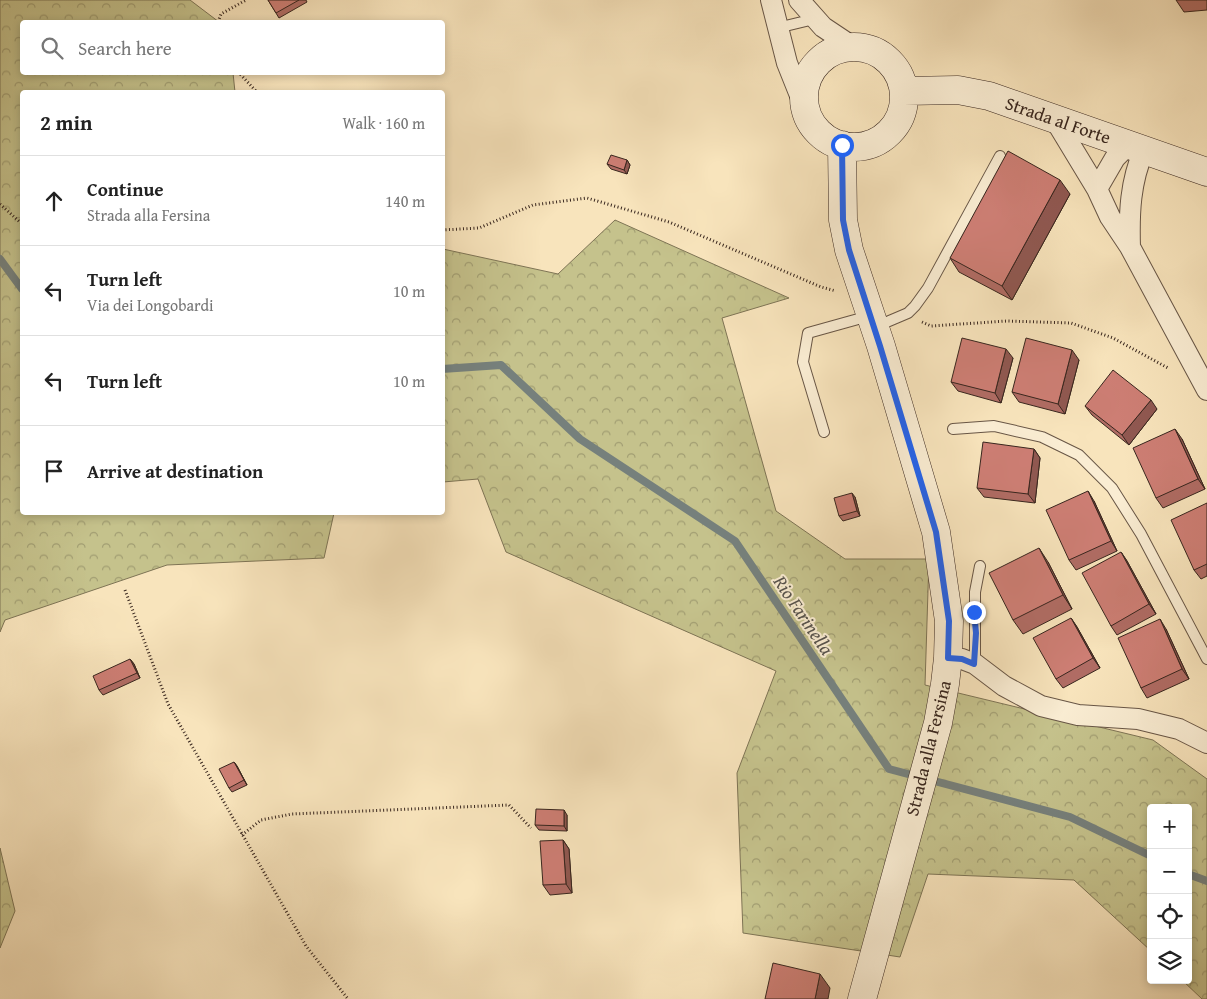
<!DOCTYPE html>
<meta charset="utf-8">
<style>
body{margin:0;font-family:"Gentium Book Plus",serif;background:#f2f2f2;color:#222}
.controls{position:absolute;right:15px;bottom:15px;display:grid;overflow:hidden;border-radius:5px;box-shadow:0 2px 8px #0003}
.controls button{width:45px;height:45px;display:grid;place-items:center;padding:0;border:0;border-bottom:1px solid #e0e0e0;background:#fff;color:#222;font:25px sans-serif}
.stop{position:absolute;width:15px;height:15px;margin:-11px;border:4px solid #2563eb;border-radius:50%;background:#fff}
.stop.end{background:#2563eb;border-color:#fff;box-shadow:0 1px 5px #0008}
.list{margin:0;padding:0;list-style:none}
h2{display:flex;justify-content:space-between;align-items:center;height:65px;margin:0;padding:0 20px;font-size:21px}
h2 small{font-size:16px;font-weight:400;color:#767676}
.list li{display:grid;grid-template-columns:32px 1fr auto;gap:15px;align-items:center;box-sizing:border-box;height:90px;padding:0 20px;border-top:1px solid #e0e0e0}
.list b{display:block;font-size:19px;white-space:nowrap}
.list p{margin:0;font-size:16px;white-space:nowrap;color:#767676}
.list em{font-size:16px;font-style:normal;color:#767676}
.icon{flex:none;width:28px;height:28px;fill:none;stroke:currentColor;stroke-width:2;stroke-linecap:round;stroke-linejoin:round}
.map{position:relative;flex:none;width:1207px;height:999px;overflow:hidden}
.search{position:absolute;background:#fff;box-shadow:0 2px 8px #0003;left:20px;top:20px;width:425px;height:55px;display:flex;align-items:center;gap:12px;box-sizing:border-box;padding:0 18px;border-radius:5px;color:#767676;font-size:19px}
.panel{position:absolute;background:#fff;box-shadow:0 2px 8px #0003;left:20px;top:90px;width:425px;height:425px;border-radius:5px}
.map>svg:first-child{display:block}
</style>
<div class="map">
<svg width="1207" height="999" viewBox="0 0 1207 999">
<defs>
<pattern id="forest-crowns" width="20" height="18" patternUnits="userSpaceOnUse" patternTransform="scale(1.25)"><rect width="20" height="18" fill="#c5c28c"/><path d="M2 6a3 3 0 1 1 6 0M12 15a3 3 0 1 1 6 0" fill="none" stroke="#a19d72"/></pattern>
</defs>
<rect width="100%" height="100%" fill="#f8e4bc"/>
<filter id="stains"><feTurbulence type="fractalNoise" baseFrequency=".004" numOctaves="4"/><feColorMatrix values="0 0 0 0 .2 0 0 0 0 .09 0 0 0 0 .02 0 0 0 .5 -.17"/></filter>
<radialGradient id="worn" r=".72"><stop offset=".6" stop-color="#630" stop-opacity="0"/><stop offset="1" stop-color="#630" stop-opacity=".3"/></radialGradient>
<!-- forest -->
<path fill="url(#forest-crowns)" stroke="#7e7455" d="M0,0H190L219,22H22V72L233,73L235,92H22V512L334,513L324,558L167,565L5,620L0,632Z
M615,220L789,298L722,318L776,511L845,559H929L925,685L1153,740L1207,779V999H1202L1182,980H1188V808H1151V951L1074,880L928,874L900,957L743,933L737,773L776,671L506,552L478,479L443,482V249L558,274Z
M0,848L15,911L0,948Z"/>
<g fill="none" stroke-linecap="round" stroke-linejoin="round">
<!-- stream -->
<path stroke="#76807c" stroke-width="8" d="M0,259L22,289
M442,369L501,365L580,439L735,541L889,769L1070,817L1151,856
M1188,874L1207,881"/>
<!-- lane casing -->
<g stroke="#685646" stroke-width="12">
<path id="lane" d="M777,28L806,21L814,16
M875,327L908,313L915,306L928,288L1000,156
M953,429L994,426L1042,437L1079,455L1112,488L1141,534L1207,659
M824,432L803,362L808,333L869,316
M975,664V592L980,566"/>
</g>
<!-- street casing -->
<g stroke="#685646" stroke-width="22">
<path id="street" d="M771,0L787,63L805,108
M799,0L823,27L853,47
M1054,118L1097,189L1110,217L1130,247L1207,390
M1097,189L1115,158L1128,145
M1130,247C1129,213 1130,182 1144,150
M948,658L962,659L975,664L1004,686L1041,706L1078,715L1138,719L1179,729L1207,743"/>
</g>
<!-- secondary casing -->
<g stroke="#38261e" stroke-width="29">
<path id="secondary" d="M804 97a50 50 0 1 1 100 0a50 50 0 1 1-100 0Z
M904,91L958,90L989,96L1207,172
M842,145L843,220L849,250L881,346L936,532L949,621L948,658L945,684L938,723L862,999"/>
</g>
<!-- path -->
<path stroke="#38261e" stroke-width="3" stroke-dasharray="1 2.5" stroke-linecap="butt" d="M218,22L221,14L246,0
M238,72L257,92
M0,204L22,224
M442,230L479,228L533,205L587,198L669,222L821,287L836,291
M922,322L931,326L1007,321L1071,323L1113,338L1168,368
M125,590L168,704L306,946L348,999
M242,835L261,820L292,814L509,805L531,828"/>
<!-- lane -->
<use href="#lane" stroke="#faedd3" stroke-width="10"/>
<!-- street -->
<use href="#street" stroke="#faedd3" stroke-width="20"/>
<!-- secondary -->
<use href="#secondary" stroke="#faedd3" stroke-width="28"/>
</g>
<!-- wall -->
<path fill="#b06c64" stroke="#38261e" d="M268,0H306L307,2L279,18Z
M1176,0H1207V10L1184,12Z
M627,160L630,165L627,174L611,169L607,164Z
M1070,194L1012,300L959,272L950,258Z
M1013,358L1001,403L958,391L951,382Z
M1079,360L1065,414L1019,402L1012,392Z
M1085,406L1157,409L1129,445L1092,415Z
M1182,439L1205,489L1163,508L1156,498Z
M1034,449L1040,458L1035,503L984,497L977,488Z
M855,497L860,516L843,521L839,516Z
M1094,501L1117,551L1076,570L1069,560Z
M1207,503V576L1201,579L1194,570Z
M1121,552L1127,561L1156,614L1117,635L1111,626Z
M1048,562L1072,609L1023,634L1013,620Z
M1071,618L1077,627L1100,668L1063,688L1056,679Z
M1166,629L1189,679L1147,698L1141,688Z
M130,659L134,664L140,678L103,695L99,690Z
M234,762L237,766L247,785L232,792L229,788Z
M567,815V831L539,830L535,825Z
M563,840L569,849L572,893L550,895L543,885Z"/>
<!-- shaded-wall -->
<path fill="#905851" stroke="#38261e" d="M627,160L630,165L627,174L624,170Z
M1060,180L1070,194L1012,300L1002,286Z
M1006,349L1013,358L1001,403L995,393Z
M1072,350L1079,360L1065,414L1058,404Z
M1151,400L1157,409L1129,445L1122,435Z
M1175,429L1182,439L1205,489L1198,479Z
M1034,449L1040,458L1035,503L1028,494Z
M1088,491L1094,501L1117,551L1111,541Z
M852,493L855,497L860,516L857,511Z
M1039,548L1048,562L1072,609L1063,595Z
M1121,552L1127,561L1156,614L1149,604Z
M1071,618L1077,627L1100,668L1093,658Z
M1160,619L1166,629L1189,679L1182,669Z
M130,659L134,664L140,678L137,673Z
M234,762L237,766L247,785L244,780Z
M564,810L567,815V831L564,826Z
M563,840L569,849L572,893L566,884Z
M820,974L830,988L828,999H815Z"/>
<!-- building -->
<path fill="#cd7e74" stroke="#38261e" d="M268,0H299L276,13Z
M1008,151L1060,180L1002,286L950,258Z
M611,155L627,160L624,170L607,164Z
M962,338L1006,349L995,393L951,382Z
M1026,338L1072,350L1058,404L1012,392Z
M1113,370L1151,400L1122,435L1085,406Z
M1175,429L1198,479L1156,498L1133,448Z
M983,442L1034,449L1028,494L977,488Z
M1088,491L1111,541L1069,560L1046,510Z
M852,493L857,511L839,516L834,498Z
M1207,503V564L1194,570L1171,520Z
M1039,548L1063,595L1013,620L989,573Z
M1121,552L1149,604L1111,626L1082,573Z
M1071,618L1093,658L1056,679L1033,638Z
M1160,619L1182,669L1141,688L1118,638Z
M130,659L137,673L99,690L93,676Z
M234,762L244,780L229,788L219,769Z
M536,809L564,810V826L535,825Z
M563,840L566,884L543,885L540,841Z
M773,963L820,974L815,999H765Z"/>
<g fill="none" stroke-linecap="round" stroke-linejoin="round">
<!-- route -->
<path stroke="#2563eb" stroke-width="6" d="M842,145L843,220L849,250L880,346L936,532L949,621L948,658L962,659L974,664L976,633L974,612"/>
</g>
<g text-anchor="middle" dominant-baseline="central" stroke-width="4" stroke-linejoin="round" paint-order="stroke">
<!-- street labels -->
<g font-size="18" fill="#38261e" stroke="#faedd3">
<text transform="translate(1058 120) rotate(19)">Strada al Forte</text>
<text transform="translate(928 748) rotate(-76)">Strada alla Fersina</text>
</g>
<!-- water labels -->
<g font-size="19" font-style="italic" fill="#57534d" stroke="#faedd3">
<text transform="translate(804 615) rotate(56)">Rio Farinella</text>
</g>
</g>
<rect width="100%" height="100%" filter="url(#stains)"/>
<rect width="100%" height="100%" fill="url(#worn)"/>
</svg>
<div class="controls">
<button>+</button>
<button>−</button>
<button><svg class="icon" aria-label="locate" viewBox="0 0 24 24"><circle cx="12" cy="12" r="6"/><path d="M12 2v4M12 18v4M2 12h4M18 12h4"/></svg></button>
<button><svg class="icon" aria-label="layers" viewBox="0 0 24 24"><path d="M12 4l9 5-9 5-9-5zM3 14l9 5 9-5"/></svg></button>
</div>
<div class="stop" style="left:842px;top:145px"></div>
<div class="stop end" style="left:974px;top:612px"></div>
<div class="search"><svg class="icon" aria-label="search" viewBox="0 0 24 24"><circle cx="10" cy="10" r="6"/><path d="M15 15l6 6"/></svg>Search here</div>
<section class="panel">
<h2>2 min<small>Walk · 160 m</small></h2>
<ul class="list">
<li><svg class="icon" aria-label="ahead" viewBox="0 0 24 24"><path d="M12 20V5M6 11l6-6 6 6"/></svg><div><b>Continue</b><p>Strada alla Fersina</p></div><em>140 m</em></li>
<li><svg class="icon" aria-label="left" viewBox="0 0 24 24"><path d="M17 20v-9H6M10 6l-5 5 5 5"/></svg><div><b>Turn left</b><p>Via dei Longobardi</p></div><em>10 m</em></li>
<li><svg class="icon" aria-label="left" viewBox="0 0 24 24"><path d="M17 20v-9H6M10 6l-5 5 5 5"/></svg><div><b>Turn left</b></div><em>10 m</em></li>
<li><svg class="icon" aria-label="arrive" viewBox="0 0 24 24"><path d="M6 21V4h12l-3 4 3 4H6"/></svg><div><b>Arrive at destination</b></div></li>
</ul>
</section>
</div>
